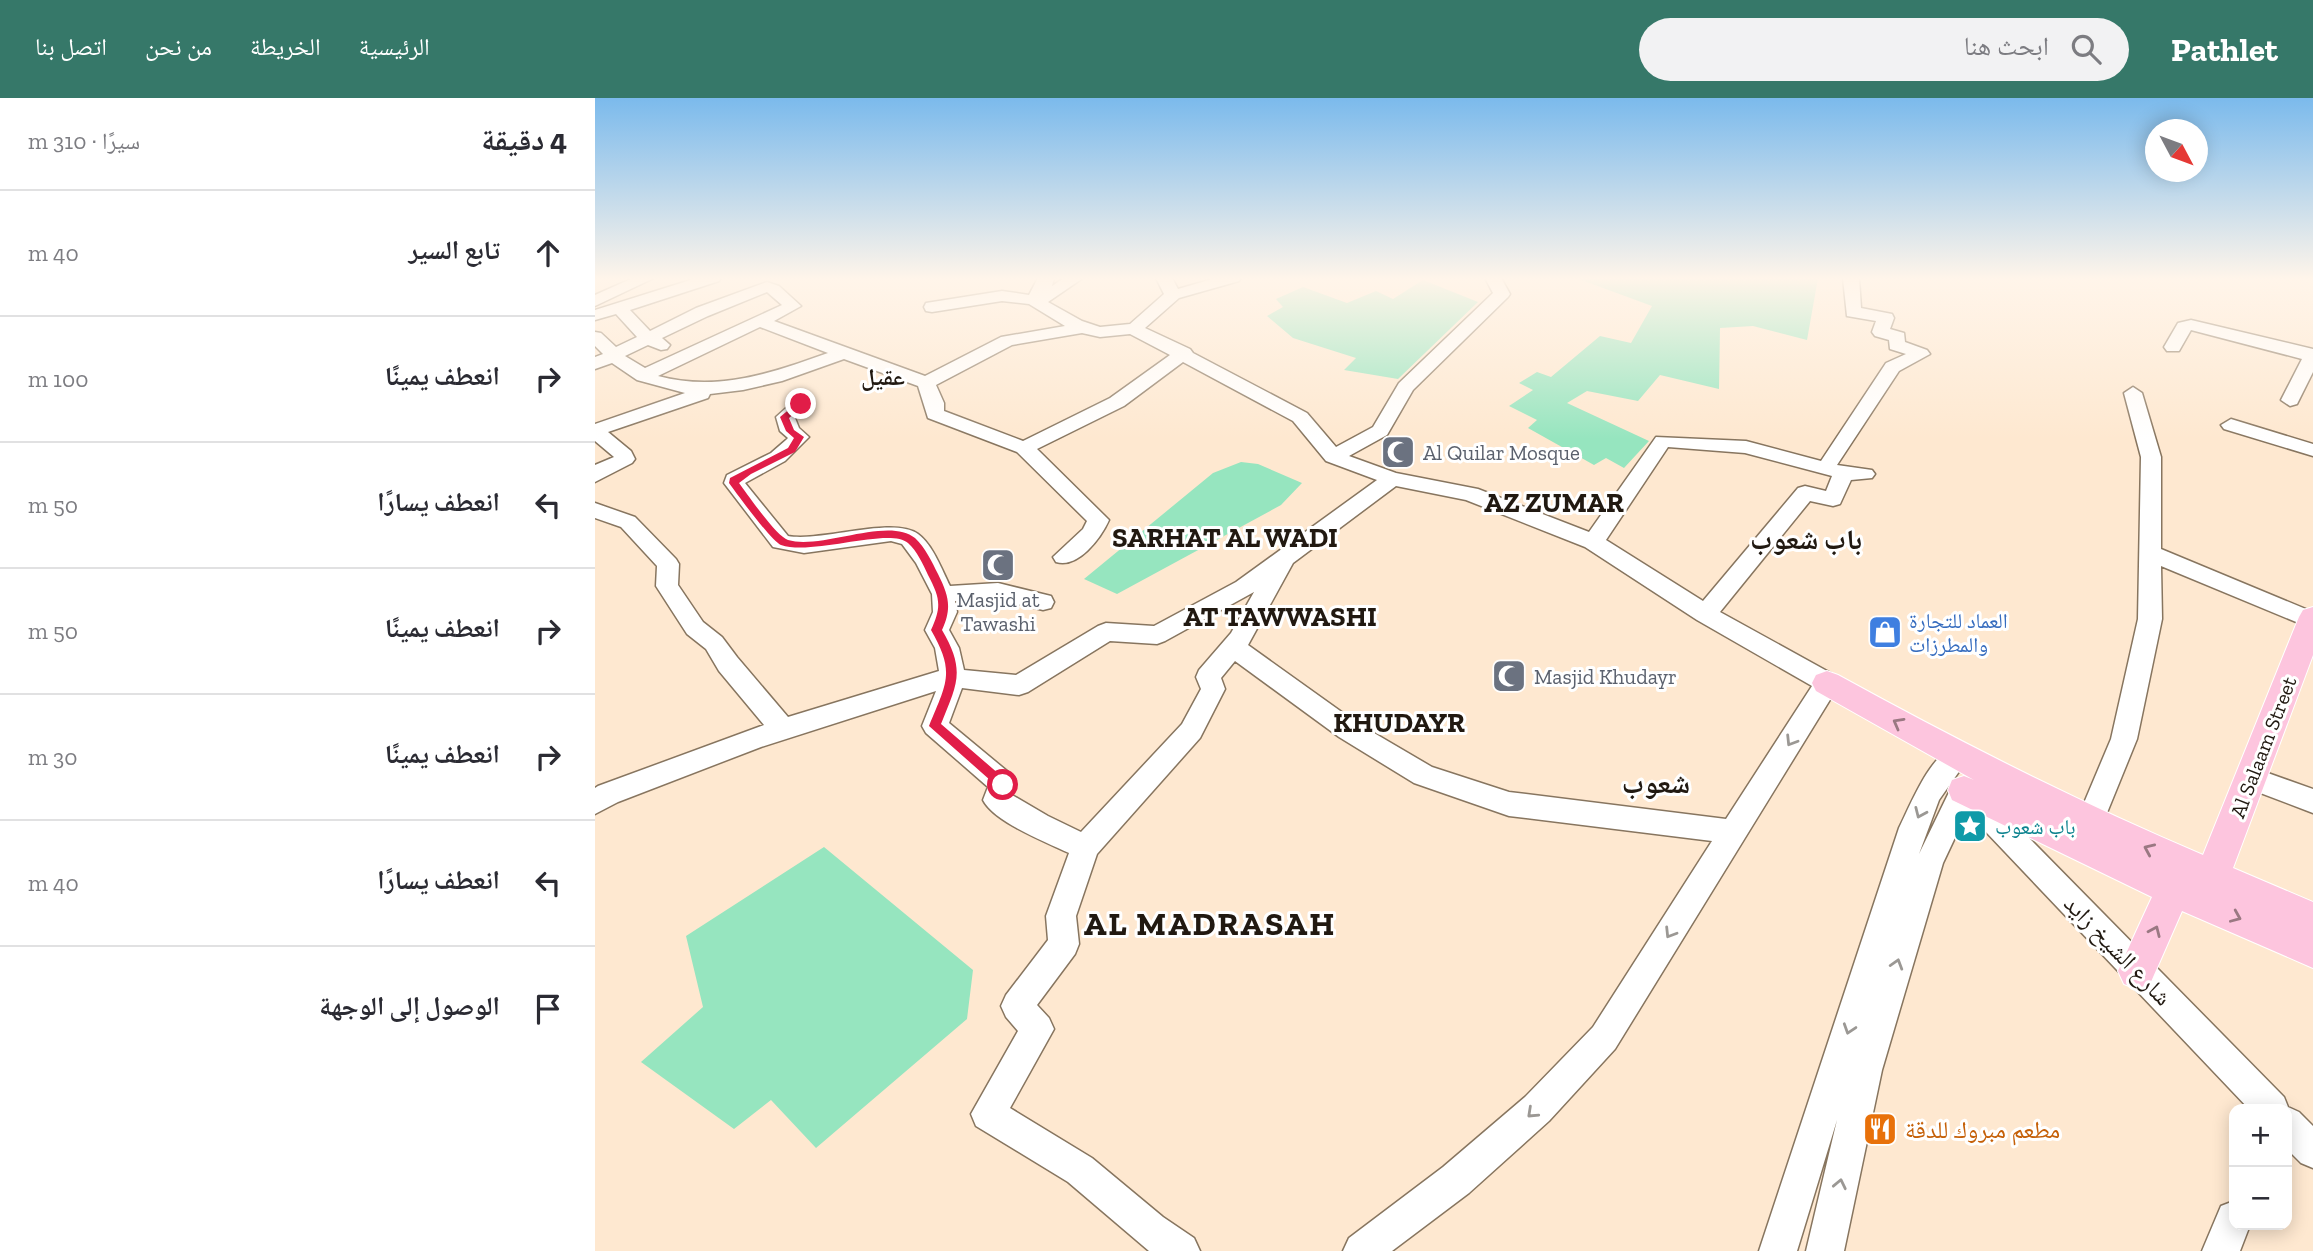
<!DOCTYPE html>
<html lang="ar">
<meta charset="utf-8">
<style>
body{margin:0;font-family:"Zilla Slab","Noto Naskh Arabic",serif;background:#f2f2f3;color:#2b2b33;direction:rtl}
.controls{position:absolute;right:21px;bottom:21px;display:grid;overflow:hidden;border-radius:14px;box-shadow:0 4px 18px #0003}
.controls button{width:63px;height:63px;display:grid;place-items:center;padding:0;border:0;border-bottom:2px solid #e1e1e2;background:#fff;color:#2b2b33;font:35px sans-serif}
.compass{position:absolute;left:1550px;top:21px;width:63px;height:63px;border-radius:50%;background:#fff;box-shadow:0 4px 18px #0003;rotate:131deg}
.stop{position:absolute;width:21px;height:21px;margin:-16px;border:5px solid #e11d48;border-radius:50%;background:#fff}
.stop.end{background:#e11d48;border-color:#fff;box-shadow:0 2px 7px #0008}
.list{margin:0;padding:0;list-style:none}
h2{display:flex;justify-content:space-between;align-items:center;height:91px;margin:0;padding:0 28px;font-size:30px}
h2 small{font-size:23px;font-weight:400;color:#7c7c81}
.list li{display:grid;grid-template-columns:46px 1fr auto;gap:21px;align-items:center;box-sizing:border-box;height:126px;padding:0 28px;border-top:2px solid #e1e1e2}
.list b{display:block;font-size:26px;white-space:nowrap}
.list em{font-size:23px;font-style:normal;color:#7c7c81}
.icon{flex:none;width:38px;height:38px;fill:none;stroke:currentColor;stroke-width:2;stroke-linecap:round;stroke-linejoin:round}
.map{position:relative;flex:none;width:1718px;height:1153px;overflow:hidden;direction:ltr}
header{display:flex;align-items:center;gap:42px;box-sizing:border-box;height:98px;padding:0 35px;background:#367869;color:#fff}
header strong{font-size:33px}
nav{display:flex;gap:38px;margin-inline-start:auto;font-size:24px}
.search{width:490px;height:63px;background:#f2f2f3;display:flex;align-items:center;gap:18px;box-sizing:border-box;padding:0 24px;border-radius:38px;color:#7c7c81;font-size:26px}
main{display:flex}
aside{flex:1;background:#fff}
.map>svg:first-child{display:block}
</style>
<header>
<strong>Pathlet</strong>
<div class="search"><svg class="icon" aria-label="search" viewBox="0 0 24 24"><circle cx="10" cy="10" r="6"/><path d="M15 15l6 6"/></svg>ابحث هنا</div>
<nav><a>الرئيسية</a><a>الخريطة</a><a>من نحن</a><a>اتصل بنا</a></nav>
</header>
<main>
<div class="map">
<svg width="1718" height="1153" viewBox="0 0 1718 1153">
<rect width="100%" height="100%" fill="#fee8d0"/>
<!-- green -->
<path fill="#96e5bf" d="M981,180H1223L1212,242L1158,228L1125,230L1124,291L1065,277L1043,303L992,293L972,305L1054,343L1029,370L1011,360L999,367L933,330L942,322L914,308L938,292L924,285L942,274L956,279L1005,238L1036,245L1057,208Z
M828,182L883,204L803,281L749,272L761,260L698,240L672,218L688,209L681,201L708,189L752,205L781,193L798,201Z
M646,364L663,366L707,385L686,407L522,496L489,481L618,375Z
M229,749L378,872L372,921L221,1050L176,1002L139,1031L46,964L108,909L91,838Z"/>
<g fill="none" stroke-linecap="round" stroke-linejoin="round">
<!-- minor casing -->
<g stroke="#87755f" stroke-width="3">
<path id="minor" d="M38,180H59L0,208V197Z
M102,180H126L124,183L35,212L55,233L101,210L172,184L184,188L206,208L179,223L330,278L406,239L470,228L434,206L407,203L337,214L331,213L329,209L331,205L407,193L434,197L443,180H459L457,188L469,180H488L453,204L487,223L505,229L535,226L569,196L561,180H577L583,191L621,180H646L644,183L584,200L550,230L595,251L598,255L712,315L741,349L778,329L804,285L898,195L890,180H906L915,196L913,199L818,292L792,337L754,358L801,375L883,391L994,434L1061,339L1151,343L1226,363L1291,265L1311,256L1295,251L1294,242L1280,238L1277,234L1281,223L1252,218L1248,180H1264L1266,210L1297,216L1299,220L1295,231L1309,235L1310,244L1332,252L1335,256L1304,273L1242,367L1277,372L1280,376L1277,380L1256,382L1245,406L1238,408L1215,403L1125,514L1241,578L1244,585L1241,592L1020,951L954,1023L874,1095L797,1153H748L754,1140L848,1069L930,999L998,929L1117,743L914,718L819,685L744,639L640,563L626,580L630,591L605,640L502,756L481,818L484,846L480,856L442,907L454,920L459,931L415,1010L497,1060L568,1119L599,1140L605,1153H554L473,1084L381,1028L376,1016L423,933L411,919L406,908L411,897L453,842L451,818L474,755C451,744 399,724 388,702L393,689L331,635L327,628L341,593L166,649L23,704L0,716V690L3,688L169,627L124,573L111,551L92,536L61,488L62,468L26,429L0,420V405L40,419L81,461L84,466L83,487L108,524L127,539L142,559L193,619L344,573L340,550L330,532L338,514L337,496L321,465L307,446L296,443L209,455L178,449L129,385L132,377L176,355L191,342L193,340L185,333L181,319L200,302H214L216,306L200,320L204,330L214,339L190,363L150,385L193,438C227,444 298,418 323,436C338,447 347,472 355,488L403,485L456,498L459,504L456,510L448,512L403,501L360,503L362,514L354,532L364,550L369,572L421,577L503,528L511,525L559,528L641,484L782,382L731,363L698,323L588,264L529,308L442,351L514,422C506,440 483,471 461,464L458,459L488,431L492,423L422,354L333,320L323,288L249,261L187,283L148,292L115,296L113,300L13,334L36,353L40,361L37,365L0,384V367L19,359L0,343V326L90,295L42,282L17,265L0,271V259L8,256L0,248V234L6,235L21,249L42,239L21,216L0,222V212ZM172,194L187,207L50,270L30,258L53,247L66,252L72,251L75,247L67,240L113,218ZM165,229L233,255C177,275 123,294 63,278ZM487,235L505,239L535,236L575,257L515,300L428,343L349,313V305L341,287L417,247ZM1073,349L1150,355L1237,378L1231,393L1210,388L1203,390L1108,503L1011,442ZM801,388L871,402L990,449L1102,522L1217,588L1131,721L914,694L837,669L762,625L653,547L698,465ZM659,494L636,535L604,572L601,579L606,591L587,626L486,734L453,718L417,697L421,686L418,678L354,625L367,590L424,597L433,594L515,543L562,546L570,543Z
M1596,222L1718,251V274L1702,306L1695,308L1686,302L1707,261L1596,232L1584,253H1572L1569,249L1583,225Z
M1538,289L1547,295L1566,359V451L1718,514V531L1566,468L1567,521L1542,641L1505,732L1495,736L1485,732L1481,724L1516,641L1543,521L1546,359L1529,295Z
M1636,321L1718,346V358L1629,331L1626,327Z
M1362,647L1371,650L1375,658L1344,702L1324,756L1359,684L1369,681L1379,684L1689,999L1693,1009L1704,1014L1718,1028V1070L1706,1065L1692,1051V1011H1654L1372,714L1348,765L1287,972L1249,1153H1211L1242,1022L1202,1153H1164L1304,730C1316,706 1335,656 1362,647Z
M1656,669L1718,691V715L1647,688L1643,680L1647,672Z
M1639,1103V1127H1655L1645,1153H1607L1626,1108Z"/>
</g>
<!-- major casing -->
<g stroke="#fff" stroke-width="2">
<path id="major" d="M1718,509V557L1638,770L1718,804V870L1587,813L1555,886L1542,891L1529,886L1523,873L1557,799L1357,702L1353,692L1357,682L1369,678L1379,682L1221,593L1217,585L1221,577L1232,573L1243,577C1363,643 1481,703 1608,757L1704,519L1708,512Z"/>
</g>
<!-- minor -->
<use href="#minor" fill="#fff" fill-rule="evenodd"/>
<!-- major -->
<use href="#major" fill="#fdc5de" fill-rule="evenodd"/>
</g>
<!-- one-way arrows -->
<defs><path id="oneway-chevron" d="M-2-3.5L2.5 0L-2 3.5" fill="none" stroke-width="1.6" stroke-linecap="round" stroke-linejoin="round" transform="scale(1.75)"/></defs>
<g stroke="#9a7882">
<use href="#oneway-chevron" transform="translate(1303 625) rotate(-151)"/>
<use href="#oneway-chevron" transform="translate(1554 751) rotate(-156)"/>
<use href="#oneway-chevron" transform="translate(1641 819) rotate(23)"/>
<use href="#oneway-chevron" transform="translate(1560 833) rotate(-66)"/>
</g>
<g stroke="#9b9894">
<use href="#oneway-chevron" transform="translate(1196 643) rotate(122)"/>
<use href="#oneway-chevron" transform="translate(1325 715) rotate(114)"/>
<use href="#oneway-chevron" transform="translate(1075 835) rotate(122)"/>
<use href="#oneway-chevron" transform="translate(1302 866) rotate(-73)"/>
<use href="#oneway-chevron" transform="translate(1254 931) rotate(108)"/>
<use href="#oneway-chevron" transform="translate(937 1015) rotate(137)"/>
<use href="#oneway-chevron" transform="translate(1245 1086) rotate(-78)"/>
</g>
<!-- sky -->
<linearGradient id="sky" x2="0" y2="1"><stop stop-color="#7bbaec"/><stop offset="0.53" stop-color="#fff5ea"/><stop offset="1" stop-color="#fff5ea" stop-opacity="0"/></linearGradient>
<rect width="1718" height="341" fill="url(#sky)"/>
<!-- route -->
<path fill="#e11d48" d="M203,304L211,306L194,320L199,332L209,339L200,354L156,376L144,385C153,397 181,438 193,442C227,452 293,418 320,440C330,449 337,464 343,476C354,498 357,510 347,532C371,573 362,586 346,626L412,683V690H404L334,628C351,586 361,575 336,532C347,508 345,500 333,477C328,466 322,453 313,445C294,429 218,458 186,447C177,444 142,396 134,385L135,380L193,350L199,340L191,333L185,319Z"/>
<!-- icons -->
<defs>
<g id="mosque-square" transform="scale(1.75)"><rect x="-9" y="-9" width="18" height="18" rx="4" fill="#6b7280" stroke="#fff"/><path d="M3.5-4.9A6 6 0 1 0 3.5 4.9A5 5 0 1 1 3.5-4.9Z" fill="#fff"/></g>
<g id="shop-square" transform="scale(1.75)"><rect x="-9" y="-9" width="18" height="18" rx="4" fill="#3f7fe0" stroke="#fff"/><path d="M-5-2.5h2.3a2.7 3.5 0 0 1 5.4 0H5L5.5 6h-11ZM-1.5-2.5h3a1.5 2.3 0 0 0-3 0Z" fill="#fff"/></g>
<g id="sight-square" transform="scale(1.75)"><rect x="-9" y="-9" width="18" height="18" rx="4" fill="#0f9aa8" stroke="#fff"/><path d="M0-6L1.8-2.2L6-1.7L2.9 1.2L3.7 5.4L0 3.3L-3.7 5.4L-2.9 1.2L-6-1.7L-1.8-2.2Z" fill="#fff"/></g>
<g id="restaurant-square" transform="scale(1.75)"><rect x="-9" y="-9" width="18" height="18" rx="4" fill="#e8710a" stroke="#fff"/><path d="M-5-6h1v4h1v-4h1v4h1v-4h1v5L-1.5 .5V6h-2V.5L-5-1ZM5-6V6H3V1.5H1.5Q1.5-4 5-6Z" fill="#fff"/></g>
</defs>
<g fill-rule="evenodd">
<use href="#mosque-square" x="803" y="354"/>
<use href="#mosque-square" x="403" y="467"/>
<use href="#shop-square" x="1290" y="534"/>
<use href="#mosque-square" x="914" y="578"/>
<use href="#sight-square" x="1375" y="728"/>
<use href="#restaurant-square" x="1285" y="1031"/>
</g>
<g text-anchor="middle" dominant-baseline="central" stroke-width="6" stroke-linejoin="round" paint-order="stroke">
<!-- worship labels -->
<g font-size="21" fill="#5b616d" stroke="#fff" text-anchor="start">
<text x="828" y="354">Al Quilar Mosque</text>
<text x="403" y="501" text-anchor="middle">Masjid at<tspan x="403" dy="24">Tawashi</tspan></text>
<text x="939" y="578">Masjid Khudayr</text>
</g>
<!-- shop labels -->
<g font-size="21" fill="#366cbe" stroke="#fff" text-anchor="start">
<text x="1314" y="522">العماد للتجارة<tspan x="1314" dy="24">والمطرزات</tspan></text>
</g>
<!-- street labels -->
<g font-size="21" fill="#211911" stroke="#fff">
<text transform="translate(1668 649) rotate(-69)">Al Salaam Street</text>
</g>
<!-- culture labels -->
<g font-size="21" fill="#0d838f" stroke="#fff" text-anchor="start">
<text x="1400" y="728">باب شعوب</text>
</g>
<!-- far-district labels -->
<g font-size="23" font-weight="bold" fill="#211911" stroke="#fff">
<text x="288" y="279">عقيل</text>
</g>
<!-- near-street labels -->
<g font-size="24" fill="#211911" stroke="#fff">
<text transform="translate(1523 852) rotate(46)">شارع الشيخ زايد</text>
</g>
<!-- near-food labels -->
<g font-size="24" fill="#c56008" stroke="#fff" text-anchor="start">
<text x="1310" y="1031">مطعم مبروك للدقة</text>
</g>
<!-- district labels -->
<g font-size="28" font-weight="bold" fill="#211911" stroke="#fff">
<text x="959" y="404">AZ ZUMAR</text>
<text x="630" y="439">SARHAT AL WADI</text>
<text x="1211" y="441">باب شعوب</text>
<text x="685" y="518">AT TAWWASHI</text>
<text x="804" y="624">KHUDAYR</text>
<text x="1061" y="685">شعوب</text>
</g>
<!-- near-district labels -->
<g font-size="33" font-weight="bold" letter-spacing="2" fill="#211911" stroke="#fff">
<text x="615" y="825">AL MADRASAH</text>
</g>
</g>
</svg>
<div class="controls">
<button>+</button>
<button>−</button>
</div>
<svg class="compass" viewBox="-18 -18 36 36"><path d="M0-13l5 13h-10z" fill="#e53935"/><path d="M0 13l5-13h-10z" fill="#7c7c81"/></svg>
<div class="stop" style="left:408px;top:687px"></div>
<div class="stop end" style="left:206px;top:306px"></div>
</div>
<aside>
<h2>4 دقيقة<small>سيرًا · 310 m</small></h2>
<ul class="list">
<li><svg class="icon" aria-label="ahead" viewBox="0 0 24 24"><path d="M12 20V5M6 11l6-6 6 6"/></svg><div><b>تابع السير</b></div><em>40 m</em></li>
<li><svg class="icon" aria-label="right" viewBox="0 0 24 24"><path d="M7 20v-9h11M14 6l5 5-5 5"/></svg><div><b>انعطف يمينًا</b></div><em>100 m</em></li>
<li><svg class="icon" aria-label="left" viewBox="0 0 24 24"><path d="M17 20v-9H6M10 6l-5 5 5 5"/></svg><div><b>انعطف يسارًا</b></div><em>50 m</em></li>
<li><svg class="icon" aria-label="right" viewBox="0 0 24 24"><path d="M7 20v-9h11M14 6l5 5-5 5"/></svg><div><b>انعطف يمينًا</b></div><em>50 m</em></li>
<li><svg class="icon" aria-label="right" viewBox="0 0 24 24"><path d="M7 20v-9h11M14 6l5 5-5 5"/></svg><div><b>انعطف يمينًا</b></div><em>30 m</em></li>
<li><svg class="icon" aria-label="left" viewBox="0 0 24 24"><path d="M17 20v-9H6M10 6l-5 5 5 5"/></svg><div><b>انعطف يسارًا</b></div><em>40 m</em></li>
<li><svg class="icon" aria-label="arrive" viewBox="0 0 24 24"><path d="M6 21V4h12l-3 4 3 4H6"/></svg><div><b>الوصول إلى الوجهة</b></div></li>
</ul>
</aside>
</main>
